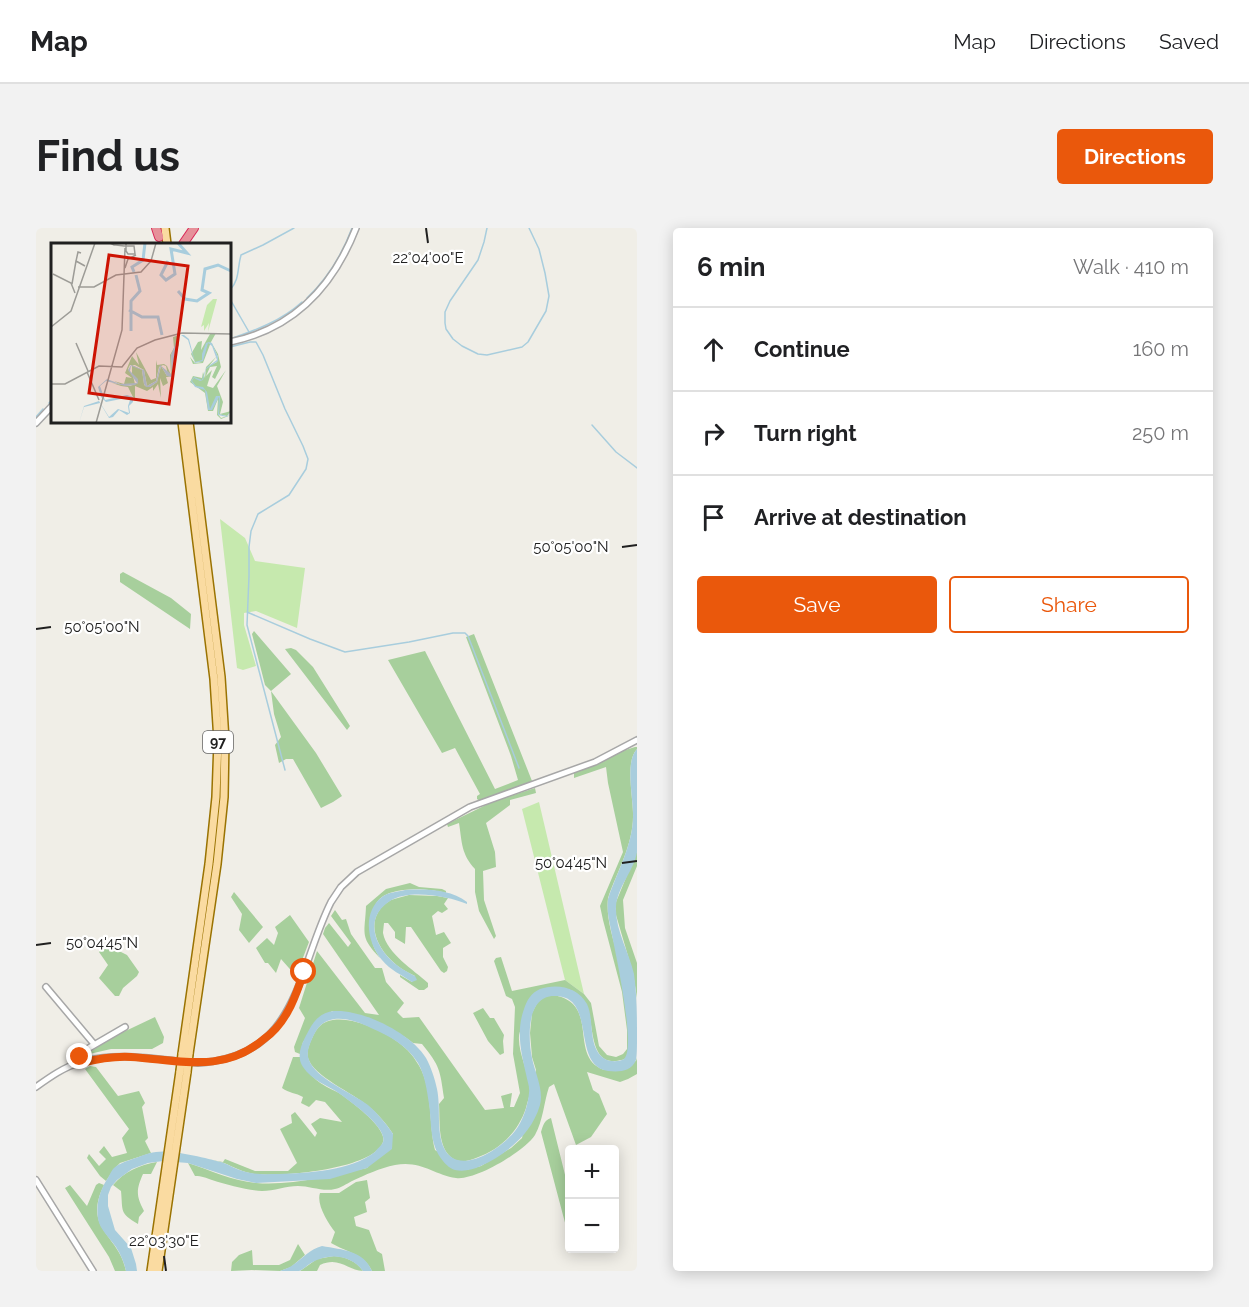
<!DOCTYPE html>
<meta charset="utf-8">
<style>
body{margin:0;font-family:Raleway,sans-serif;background:#f2f2f2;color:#202124}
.controls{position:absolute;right:18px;bottom:18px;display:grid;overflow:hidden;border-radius:6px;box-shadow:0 3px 15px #0003}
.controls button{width:54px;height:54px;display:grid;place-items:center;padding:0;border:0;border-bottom:2px solid #e0e0e0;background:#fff;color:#202124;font:30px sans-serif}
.stop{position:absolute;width:18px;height:18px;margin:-14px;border:4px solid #ea580c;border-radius:50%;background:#fff}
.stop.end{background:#ea580c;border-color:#fff;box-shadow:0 2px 6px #0008}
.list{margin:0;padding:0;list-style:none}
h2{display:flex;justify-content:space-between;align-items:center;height:78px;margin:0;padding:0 24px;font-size:26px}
h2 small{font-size:20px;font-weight:400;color:#757577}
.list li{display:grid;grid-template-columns:39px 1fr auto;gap:18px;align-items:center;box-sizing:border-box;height:84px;padding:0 24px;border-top:2px solid #e0e0e0}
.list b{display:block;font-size:22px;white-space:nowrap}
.list em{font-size:20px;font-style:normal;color:#757577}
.actions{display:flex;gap:12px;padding:18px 24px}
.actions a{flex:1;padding:14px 0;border:2px solid #ea580c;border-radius:6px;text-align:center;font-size:21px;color:#ea580c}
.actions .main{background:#ea580c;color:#fff}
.icon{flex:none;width:33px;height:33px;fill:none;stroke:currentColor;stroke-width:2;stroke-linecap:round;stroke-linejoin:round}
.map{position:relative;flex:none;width:601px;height:1043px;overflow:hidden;border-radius:6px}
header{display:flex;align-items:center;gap:36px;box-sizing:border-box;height:84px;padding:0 30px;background:#fff;border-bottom:2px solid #e0e0e0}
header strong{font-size:28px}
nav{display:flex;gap:33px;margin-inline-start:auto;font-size:21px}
.intro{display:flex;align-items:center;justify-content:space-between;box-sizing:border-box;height:144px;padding:0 36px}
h1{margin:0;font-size:42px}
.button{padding:15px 27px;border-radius:6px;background:#ea580c;color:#fff;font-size:21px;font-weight:700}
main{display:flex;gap:36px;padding:0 36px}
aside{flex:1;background:#fff;border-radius:6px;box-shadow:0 3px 15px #0003}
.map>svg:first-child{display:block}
</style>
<header>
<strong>Map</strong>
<nav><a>Map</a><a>Directions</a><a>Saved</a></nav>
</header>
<div class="intro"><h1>Find us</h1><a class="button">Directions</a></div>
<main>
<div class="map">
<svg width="601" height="1043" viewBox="0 0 601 1043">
<rect width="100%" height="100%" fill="#f0eee7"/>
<!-- grass -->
<path fill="#c6e9ae" d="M184,291L209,310L219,333L269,340L261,400L220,383L208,385V397L220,438L207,442L201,440Z
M503,574L548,766L529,752L486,581Z"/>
<!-- forest -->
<path fill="#a7cf9c" d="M87,344L135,370L155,386L154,401L84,354V346Z
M218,403L255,446L235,463L280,525L306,568L297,574L285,580L257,531H250L243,535L239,517L245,509L238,486L235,463L229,457L216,406Z
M438,406L496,553L444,573L441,571V568L444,566L419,520L406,525L352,432L389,423L459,561L482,552L475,528L430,409Z
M255,420L260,422L277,439L314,498L311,502L249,421Z
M599,519H601V521C589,533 597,569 597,585C598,616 581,643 572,670C570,689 576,707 581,725C588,753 595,781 596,811C596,816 596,823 592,828C589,832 585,832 580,833C553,836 558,795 551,779C550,775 546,771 543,768C534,758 522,760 509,760C504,769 483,800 483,808C482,826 493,844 494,862C494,868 491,875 490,880C482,904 464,922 440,930C430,934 419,936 411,925C402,912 404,892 403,876L408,870C404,842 404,838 386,816L377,815L369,809L296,783L267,814L264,826L259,824L258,819L269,790L263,780L281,723L329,785L343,787L287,706L289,700L293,695L312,719L315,715L295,688L299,682L306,692L310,691L315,706L339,740H346L350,754L368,775L361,784L367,790L383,789L449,882L468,880L465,868L476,865L474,879H478L484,865L477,826L479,779L476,771L470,768L458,733L460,730L465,729L476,763L529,752L548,766L555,775L563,818L571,827L580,829L587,826L591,821V802L586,764L567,692L564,678L587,624L572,555L570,539L538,550V544L580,525Z
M499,560L500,565L474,572V577L450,595L459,624L460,639L447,643L448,672L460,708L458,711L443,683L439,664V641C425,626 426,614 423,595L412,599L411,596L456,574Z
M601,623V638L587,672L589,700L601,735V770L597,745L580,687V674Z
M374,655L383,659L406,661L410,663V665C393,660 349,657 340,676C337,681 338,689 337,695C336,713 334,714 344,730C323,708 329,706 330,678L350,661Z
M198,664L227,699L213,715L203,702L206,686L195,669Z
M373,667L401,668L412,670L408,676L412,681L406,685L402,683L396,688L400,707L408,704L415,715L407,720V729L412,739L411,743L408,745L405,743L375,699H370L369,716L359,710V704L352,695H348C348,696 347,704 347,705C351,726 378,742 392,755V759L388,762H383L364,749V747L376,754L379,748C370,744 362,739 355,732C337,715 329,687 355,672C360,670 367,669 373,667Z
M254,687L273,714L260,748L245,731L240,745L232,735H229L220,720L231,710L238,717L242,705L239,699Z
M71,717L91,727L103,744L101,748L87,760L83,768H79L63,750L72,737L63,724L67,719Z
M516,767C561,773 537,818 559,837C562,839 565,841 568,842L600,833L601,830V846L592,851L584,854L551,844L557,862L563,866L571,886L555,909L540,917L518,856L513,859C508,874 507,893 499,907C489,923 439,953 420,950C398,947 385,932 359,937C344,940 329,947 316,953C310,956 305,960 299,961C287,964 274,958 262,958C250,958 238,963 226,963C210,962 192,957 176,952C170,950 166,948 159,948L152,935C174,942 197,953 220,955C256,958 296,947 331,940L357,906C350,895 342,886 332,878C317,865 277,848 272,830C270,823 274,815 277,808C279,804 281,800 285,797C305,781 352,804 368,819C373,823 377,828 380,833C398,858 392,894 399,922L430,942L445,938L475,920L486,910L500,842L496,829L494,805L496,785L501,775L508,769Z
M447,780L454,790H458L468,807L467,813L468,825L464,827L452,813L437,785Z
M119,789L128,809L127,815L116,821H75L49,827L79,808Z
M257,829H264C265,838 278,851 286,856C292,860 298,862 303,865C313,872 352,900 347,914C337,942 243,949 218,946C206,944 198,939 188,935C182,933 175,932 170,931L187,934L189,931L219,943H252L261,935L244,901L256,895L255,887L259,884L279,909L281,905L275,896L284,890L306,894L289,874L280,872L273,879L265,875L267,869C260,865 253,865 246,860Z
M54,838L60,839L82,868L103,863L109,875L106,879L112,910L109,913L115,925L84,935L78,941L70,953L64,948L51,930L53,926L63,938L70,931L63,924L68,918L76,929L91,925L86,910L93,901L49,841Z
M515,890L533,963L534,1006H532L505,904C507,898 508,892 515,890Z
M121,934L115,946H107C100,962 100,968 108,983L103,989L102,996C83,985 87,983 85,963L77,957C88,944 103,937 121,934Z
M331,952L334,970L329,974L331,984L318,989L320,998L333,1002L341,1023L346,1026L349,1043H336C328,1026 310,1024 295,1015L299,1004C292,995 280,976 284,965H303L320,954Z
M63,955L68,957C46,1002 83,1006 90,1043H79L73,1029L29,960L34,957L51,978L60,957Z
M262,1016L269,1027L255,1039L244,1043L216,1042L195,1043L196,1034L203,1027L216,1022L217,1037H243L254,1032Z
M298,1028C310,1029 320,1033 327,1043C312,1043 304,1028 284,1037L281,1043H264L281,1031Z"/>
<!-- water -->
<path fill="#a8cddd" d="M601,521C601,544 601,568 601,591C601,602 601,613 601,624C598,643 581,659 580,679C579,702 593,724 598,746C601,768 601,789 601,811C601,817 601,827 600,832C595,844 583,844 572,843C534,837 562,767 518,768C490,768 492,811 496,830C499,845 508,862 504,877C497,901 480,917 460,930C448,937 434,945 419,942C415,941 410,937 407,933C393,916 396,896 393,876C391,863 389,847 382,835C371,817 353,808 335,800C324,794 306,788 294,792C284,795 280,802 276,811C273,818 270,825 273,832C279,850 316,865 332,877C341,885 350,895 357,906L356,921L331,940L294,951L220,955L201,951L152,935L127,933L112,935L96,941L81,952L75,959L72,967V978L79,1002L95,1020L100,1036L101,1043H90C88,1034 85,1027 80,1019C74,1010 64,1002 62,991C60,977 63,965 70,953C73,949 74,945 77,941C82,936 88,934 94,932C103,929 111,925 120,924C134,921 170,930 185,934C194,937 201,942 210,944C221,947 232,946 243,946C272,945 315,943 339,924C341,921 346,917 347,914C352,900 315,874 304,866C292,857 276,853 267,839C259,827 267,813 273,802C278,792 286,784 298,783C326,781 375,805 390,830C395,839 399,851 401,861C405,880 400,903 408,920C422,950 466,920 479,903C487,893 492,877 493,865C494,859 491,852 490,846C485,824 480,803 488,781C491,772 495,765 504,761C521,755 542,759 551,776C559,793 551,820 569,831C574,834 583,834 588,831C601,820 578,718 574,697C572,688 571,680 572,671C581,643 598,616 597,585C597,569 589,533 601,521Z
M369,662C390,661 414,661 431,674V676C412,668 373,661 354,673C329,689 337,715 356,733C362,739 371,744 379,748L381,752L376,754C366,747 354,742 346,732C331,715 326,684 346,669C353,664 361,664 369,662Z
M286,1018C307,1022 327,1022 336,1043H327C316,1027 292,1024 275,1035C271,1037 267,1042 263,1043C258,1043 249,1043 244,1043C248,1041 253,1040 257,1037C267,1030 274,1021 286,1018Z"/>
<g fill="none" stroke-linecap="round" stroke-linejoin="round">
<!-- stream -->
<path stroke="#a8cddd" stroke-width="1.5" d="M451,0L448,14L442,32L414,73L409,84V95L410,101L417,111L426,118L442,126L451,127L486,119L492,114L510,83L513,68L509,45L503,21L493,0
M194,62C204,51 201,41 205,27L227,17L258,0
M271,70C291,51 306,27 316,0
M194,71L213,104
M194,111C220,102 245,93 266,74
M194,119L214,114H220L227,127L249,181L267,218L272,231L270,241L253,267L222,286L215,303L213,319V348L211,397L249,542
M13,175L16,172
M0,189L7,181
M556,197L580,224L601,240
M211,384L274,411L309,424L373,414L417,405H429L432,408L483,540"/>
<!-- minor casing -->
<g stroke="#a7a7a7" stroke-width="8">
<path id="minor" d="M194,114C257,101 297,59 320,0
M0,195L16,178
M10,759L58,816
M45,835L44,829L46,824L89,799
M0,859C14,849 28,839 45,834C83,823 124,832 162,835C263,829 260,744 295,674L305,659L321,644L434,579L559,534L601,512
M0,952L57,1043"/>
</g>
<!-- major casing -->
<g stroke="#9a7302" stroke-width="10">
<path id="major" d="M129,0L131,16
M146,194L178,451L182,513L180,569L173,636L146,826
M153,194L185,449L189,512L188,569L181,636L153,826
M115,1043L144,843
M122,1043L151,844"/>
</g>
<!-- highway casing -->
<g stroke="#d92958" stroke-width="10">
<path id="highway" d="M120,0L123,9
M147,16L158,0"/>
</g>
<!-- minor -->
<use href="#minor" stroke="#fff" stroke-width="5"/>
<!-- major -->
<use href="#major" stroke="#fadba1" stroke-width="7"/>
<!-- highway -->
<use href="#highway" stroke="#e69099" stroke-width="8"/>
<!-- major-bridge casing -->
<g stroke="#9a7302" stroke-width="10" stroke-linecap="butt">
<path id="major-bridge" d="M144,843L146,826
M151,844L153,826"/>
</g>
<!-- major-bridge -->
<use href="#major-bridge" stroke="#fadba1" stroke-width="7"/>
</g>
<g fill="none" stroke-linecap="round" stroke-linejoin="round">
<!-- route -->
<path stroke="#ea580c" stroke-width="8" d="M44,829L45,835C61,831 78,828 95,829C144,832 187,846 228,811C238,804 246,794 252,783C259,771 263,757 268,744"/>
</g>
<!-- ticks -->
<path fill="none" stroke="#202020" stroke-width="2" d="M390,0L392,15M586,319L601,317M0,401L15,399M586,635L601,633M0,717L15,715M128,1028L130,1043"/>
<g text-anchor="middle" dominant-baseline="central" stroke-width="4.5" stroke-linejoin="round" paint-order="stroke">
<!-- shield labels -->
<rect fill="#fff" stroke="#636363" stroke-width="1.5" x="167" y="503" width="30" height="22" rx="4.5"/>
<g font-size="14" font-weight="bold" fill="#202020">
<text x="182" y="514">97</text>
</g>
</g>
<!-- overview -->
<g transform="translate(15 15)">
<rect width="180" height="180" fill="#f0eee7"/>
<path d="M162,56H166L157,89L158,80L153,88V82L150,84L156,62Z" fill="#c6e9ae"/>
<path d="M165,90L160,99L167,111L170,124L164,136L161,134L166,123L159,124L155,133L161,127L156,143L162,145L175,127L166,143L172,159L169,171L180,168L176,173L167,171L170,175L180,172L170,176L166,172L167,156L162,168H157L154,150L139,139L142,133L151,135L152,129L154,135L155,124L166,113L158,123L166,119L167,114L160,99L152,120L142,121L139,114L144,120L151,119H144L140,111L147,99L151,98L150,107L159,91ZM128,92V102L123,112V134H115L117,140L112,143L109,135L110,155L107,141L102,148V144L96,148L84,143V158L77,144L70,143L61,140L79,143L87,140V137L82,133L84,141L78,142L69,141L63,138L73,141L75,134L81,135L74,130L81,113L88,122L85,109L100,137L105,135V117L106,122L113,121L116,123L120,132L119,112L123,105L122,94L128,92L125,103L120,112L121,132H117L115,123L112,122L108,124L105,138L96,143L93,127L84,122H79L77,126L81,131V122L91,127L93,141L94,143L99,144L106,139L110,123L116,133L121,134L122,112L125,106Z" fill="#a7cf9c"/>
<path d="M128,92L121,134L116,133L110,123L106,139L99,144H95L93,141L91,127L80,123L79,128L87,136V140L84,142L74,143L55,138L49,143L54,157L76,152L82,154V159L78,163L79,170L76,172L68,167L62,174L58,175L49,160L33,164L28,180L33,163L48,158L58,174L67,166L78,170L77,163L80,154L55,159L50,154L47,144L56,136L69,141L86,140L77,127L80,122L93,127L96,143L105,138L109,122L121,132L120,112ZM130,92H133L138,96L144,119L151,117V111L155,100L158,99L161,100L167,114V118L155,126L152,137L149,138L143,135L141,138L145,143L152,144L156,149L159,166L165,153H169L168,171L176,173L180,168L176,174L167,172L168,154L161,167H157L154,147L144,144L140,138L143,134L151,137L155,125L166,117L161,103L157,100L152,118L144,120L137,97Z" fill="#a8cddd"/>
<path fill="none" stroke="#a8cddd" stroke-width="3" d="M117,18L110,32L115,37L124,31L120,6L136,10L127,0M83,29L81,24L92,17L94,0M127,48L134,56L146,58L158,50L151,47L154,26L167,22L180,28M78,67L91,74H107L111,92M80,88V58L89,48L85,32"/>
<path fill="none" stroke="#9d9c97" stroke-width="1.5" d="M59,0L63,2H65L73,3H83L84,11H77L75,8V0M30,10L27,9L25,18L34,23M74,25L77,16L85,12M2,31L20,40L24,50M21,41L25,18M27,44H43L65,32L90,29L100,18L105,0M0,84L20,68L44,0M25,100L37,128M36,129L48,157M0,141H14L48,123L71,124L86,105L104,97L131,90L180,91M45,180L71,87L74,5"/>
<path fill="#cd1303" fill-opacity="0.15" stroke="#cd1303" stroke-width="3" d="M58,12L137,23L118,161L38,150Z"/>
<rect width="180" height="180" fill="none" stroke="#202020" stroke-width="3"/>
</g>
<g font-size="15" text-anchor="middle" fill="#202020" stroke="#fff" stroke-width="4.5" stroke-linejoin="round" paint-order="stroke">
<text x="392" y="35">22°04'00"E</text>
<text x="535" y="324">50°05'00"N</text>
<text x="66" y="404">50°05'00"N</text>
<text x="535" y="640">50°04'45"N</text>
<text x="66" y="720">50°04'45"N</text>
<text x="128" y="1018">22°03'30"E</text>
</g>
</svg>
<div class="controls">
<button>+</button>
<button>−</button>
</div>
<div class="stop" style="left:268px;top:744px"></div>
<div class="stop end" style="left:44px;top:829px"></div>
</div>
<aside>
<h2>6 min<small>Walk · 410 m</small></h2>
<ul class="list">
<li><svg class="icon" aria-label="ahead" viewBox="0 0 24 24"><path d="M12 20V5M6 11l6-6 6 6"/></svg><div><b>Continue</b></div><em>160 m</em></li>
<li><svg class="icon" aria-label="right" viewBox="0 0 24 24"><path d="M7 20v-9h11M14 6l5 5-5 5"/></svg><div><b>Turn right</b></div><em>250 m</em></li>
<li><svg class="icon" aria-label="arrive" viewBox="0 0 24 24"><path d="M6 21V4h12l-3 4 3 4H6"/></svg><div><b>Arrive at destination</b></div></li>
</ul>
<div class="actions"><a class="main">Save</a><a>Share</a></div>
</aside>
</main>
